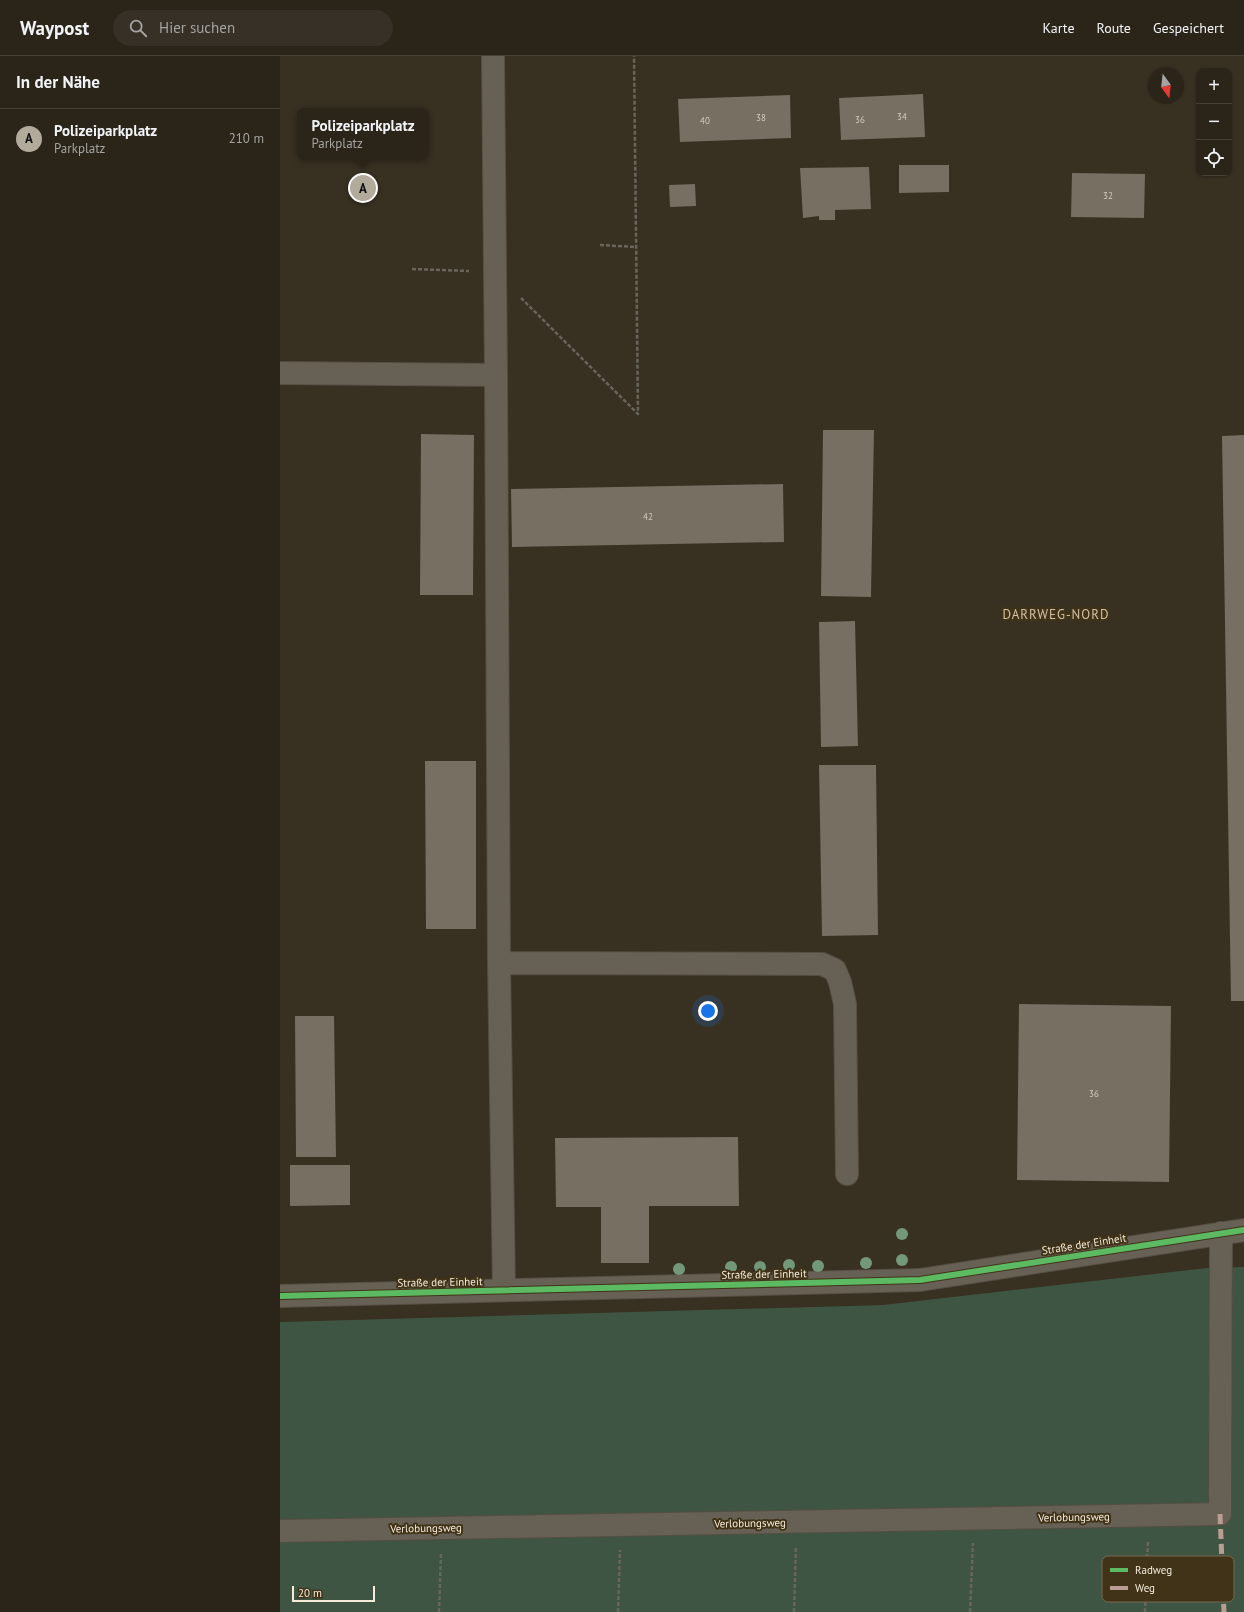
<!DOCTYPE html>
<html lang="de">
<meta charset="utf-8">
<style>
body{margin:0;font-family:"PT Sans",sans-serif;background:#363026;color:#f1f3f6}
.controls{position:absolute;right:12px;top:12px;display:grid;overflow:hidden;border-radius:8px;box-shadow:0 1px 3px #0004}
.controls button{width:36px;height:36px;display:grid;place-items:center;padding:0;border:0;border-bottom:1px solid #464138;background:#2a2419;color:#f1f3f6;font:20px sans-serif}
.compass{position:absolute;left:868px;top:12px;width:36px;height:36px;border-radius:50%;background:#2a2419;box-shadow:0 1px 3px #0004;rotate:165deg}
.scale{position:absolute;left:12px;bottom:10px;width:83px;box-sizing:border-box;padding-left:4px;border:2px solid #f4ebdb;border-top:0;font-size:11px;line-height:14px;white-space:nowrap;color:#f4ebdb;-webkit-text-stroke:3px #413318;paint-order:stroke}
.you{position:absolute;left:428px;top:955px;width:14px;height:14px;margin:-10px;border:3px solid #fff;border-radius:50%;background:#1a73e8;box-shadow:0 0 0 6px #1a73e833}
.badge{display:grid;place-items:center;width:26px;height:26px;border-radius:50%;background:#b2aa9a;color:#111;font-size:13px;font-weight:700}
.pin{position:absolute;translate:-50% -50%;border:2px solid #fff;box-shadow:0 1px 4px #0006}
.popup{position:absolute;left:17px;top:52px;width:132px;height:52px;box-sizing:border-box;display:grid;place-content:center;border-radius:8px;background:#2a2419;filter:drop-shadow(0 1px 3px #0005);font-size:13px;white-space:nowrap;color:#a5a4a2}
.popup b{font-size:15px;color:#f1f3f6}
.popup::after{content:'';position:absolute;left:50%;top:100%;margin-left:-8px;border:8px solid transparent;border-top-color:#2a2419}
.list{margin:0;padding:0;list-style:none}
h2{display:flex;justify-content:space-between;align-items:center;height:52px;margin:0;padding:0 16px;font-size:17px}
h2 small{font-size:13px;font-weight:400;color:#a5a4a2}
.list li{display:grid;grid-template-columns:26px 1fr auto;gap:12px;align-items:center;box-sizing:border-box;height:60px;padding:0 16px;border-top:1px solid #464138}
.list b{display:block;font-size:15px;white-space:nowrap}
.list p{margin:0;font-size:13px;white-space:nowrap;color:#a5a4a2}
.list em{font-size:13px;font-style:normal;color:#a5a4a2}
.icon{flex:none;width:22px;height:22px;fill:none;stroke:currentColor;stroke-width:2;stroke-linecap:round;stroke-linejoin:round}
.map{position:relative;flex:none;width:964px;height:1556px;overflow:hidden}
header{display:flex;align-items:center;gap:24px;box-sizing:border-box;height:56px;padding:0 20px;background:#2a2419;border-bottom:1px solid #464138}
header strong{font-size:19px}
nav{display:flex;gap:22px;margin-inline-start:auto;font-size:14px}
.search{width:280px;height:36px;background:#363026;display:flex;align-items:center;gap:10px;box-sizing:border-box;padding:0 14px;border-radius:22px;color:#a5a4a2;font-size:15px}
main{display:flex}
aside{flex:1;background:#2a2419}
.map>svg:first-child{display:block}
</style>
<header>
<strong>Waypost</strong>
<div class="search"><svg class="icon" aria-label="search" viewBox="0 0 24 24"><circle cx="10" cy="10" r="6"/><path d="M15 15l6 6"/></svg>Hier suchen</div>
<nav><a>Karte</a><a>Route</a><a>Gespeichert</a></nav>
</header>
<main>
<aside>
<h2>In der Nähe<small></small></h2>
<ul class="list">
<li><span class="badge">A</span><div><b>Polizeiparkplatz</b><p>Parkplatz</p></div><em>210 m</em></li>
</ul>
</aside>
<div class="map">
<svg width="964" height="1556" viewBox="0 0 964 1556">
<rect width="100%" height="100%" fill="#383021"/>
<!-- green -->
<path fill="#3e5544" d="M964,1211V1556H0V1266L603,1249L927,1212Z"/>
<!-- building -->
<path fill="#766f62" d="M643,38L645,81L561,84L559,42Z
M510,39L511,82L400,86L398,43Z
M619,109H669V136L619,137Z
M589,111L591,153L555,154V164H539V160L523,162L520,112Z
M792,117L865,118L864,162L791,161Z
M415,128L416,150L390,151L389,129Z
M543,374H594L591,541L541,540Z
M141,378L194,379L193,539H140Z
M964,379V945H951L942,380Z
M503,428L504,486L232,491L231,433Z
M575,565L578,690L541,691L539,566Z
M145,705H196V873H146Z
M539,709H596L598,879L542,880Z
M739,948L891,950L889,1126L737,1124Z
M15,960H54L56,1101H16Z
M458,1081L459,1150H369V1207H321V1151H276L275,1082Z
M10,1109H70V1149L10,1150Z"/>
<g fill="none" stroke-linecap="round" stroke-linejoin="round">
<!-- minor casing -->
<g stroke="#554e42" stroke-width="24">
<path id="minor" d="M0,317L216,319L213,0
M216,319L219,907L224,1234
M219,907L542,908L555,914L560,926L565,948L567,1118
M0,1240L640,1224L964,1174
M0,1475L940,1458L941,1177"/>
</g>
<!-- path -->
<path stroke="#69655b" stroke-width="2.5" stroke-dasharray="4 2" stroke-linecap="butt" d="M320,189L356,191
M132,213L189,215
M241,242L358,358L354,0
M159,1556L161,1497
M338,1556L340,1494
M514,1556L516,1490
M690,1556L693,1487
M865,1556L868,1484"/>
<!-- minor -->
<use href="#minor" stroke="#666055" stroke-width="22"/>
<!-- quiet -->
<path stroke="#b99d93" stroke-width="5" stroke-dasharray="10 5" stroke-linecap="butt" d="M940,1458L944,1556"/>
<!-- cycleway casing -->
<g stroke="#413318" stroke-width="8">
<path id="cycleway" d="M0,1240L640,1224L964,1174"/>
</g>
<!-- cycleway -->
<use href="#cycleway" stroke="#5cba63" stroke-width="6"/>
</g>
<!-- trees -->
<g fill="#739779">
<circle cx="622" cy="1178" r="6"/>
<circle cx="622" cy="1204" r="6"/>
<circle cx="586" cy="1207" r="6"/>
<circle cx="509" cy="1209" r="6"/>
<circle cx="538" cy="1210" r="6"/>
<circle cx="451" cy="1211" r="6"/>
<circle cx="480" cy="1211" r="6"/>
<circle cx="399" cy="1213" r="6"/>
</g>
<g text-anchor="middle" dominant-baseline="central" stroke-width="4" stroke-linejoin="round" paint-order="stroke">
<!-- number labels -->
<g font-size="9" fill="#d4ccbd">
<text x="622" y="60">34</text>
<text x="481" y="61">38</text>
<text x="580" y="63">36</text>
<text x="425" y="64">40</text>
<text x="828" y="139">32</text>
<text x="368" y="460">42</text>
<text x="814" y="1037">36</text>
</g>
<!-- street labels -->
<g font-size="11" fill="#f4ebdb" stroke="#413318">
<text transform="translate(804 1188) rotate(-9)">Straße der Einheit</text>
<text transform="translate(484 1218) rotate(-1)">Straße der Einheit</text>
<text transform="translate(160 1226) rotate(-1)">Straße der Einheit</text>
<text transform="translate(794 1461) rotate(-1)">Verlobungsweg</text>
<text transform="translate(470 1467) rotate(-1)">Verlobungsweg</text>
<text transform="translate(146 1472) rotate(-1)">Verlobungsweg</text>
</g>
<!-- quarter labels -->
<g font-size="13" letter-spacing="1" fill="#d3c1a3" stroke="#413318">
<text x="776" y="558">DARRWEG-NORD</text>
</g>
</g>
<!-- legend -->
<rect x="822" y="1500" width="132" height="46" rx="6" fill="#413318" stroke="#776a52" stroke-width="1"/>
<rect x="830" y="1512" width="18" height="4" fill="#5cba63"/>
<rect x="830" y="1530" width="18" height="4" fill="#b99d93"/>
<g font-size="11" fill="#f4ebdb">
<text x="855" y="1518">Radweg</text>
<text x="855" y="1536">Weg</text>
</g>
</svg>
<div class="controls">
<button>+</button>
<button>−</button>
<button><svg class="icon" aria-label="locate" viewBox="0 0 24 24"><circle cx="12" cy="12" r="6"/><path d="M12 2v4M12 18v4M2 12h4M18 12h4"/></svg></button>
</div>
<svg class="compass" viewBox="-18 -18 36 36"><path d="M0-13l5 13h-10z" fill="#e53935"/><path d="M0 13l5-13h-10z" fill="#a5a4a2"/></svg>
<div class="scale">20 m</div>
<div class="you"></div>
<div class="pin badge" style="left:83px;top:132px">A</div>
<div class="popup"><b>Polizeiparkplatz</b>Parkplatz</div>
</div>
</main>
